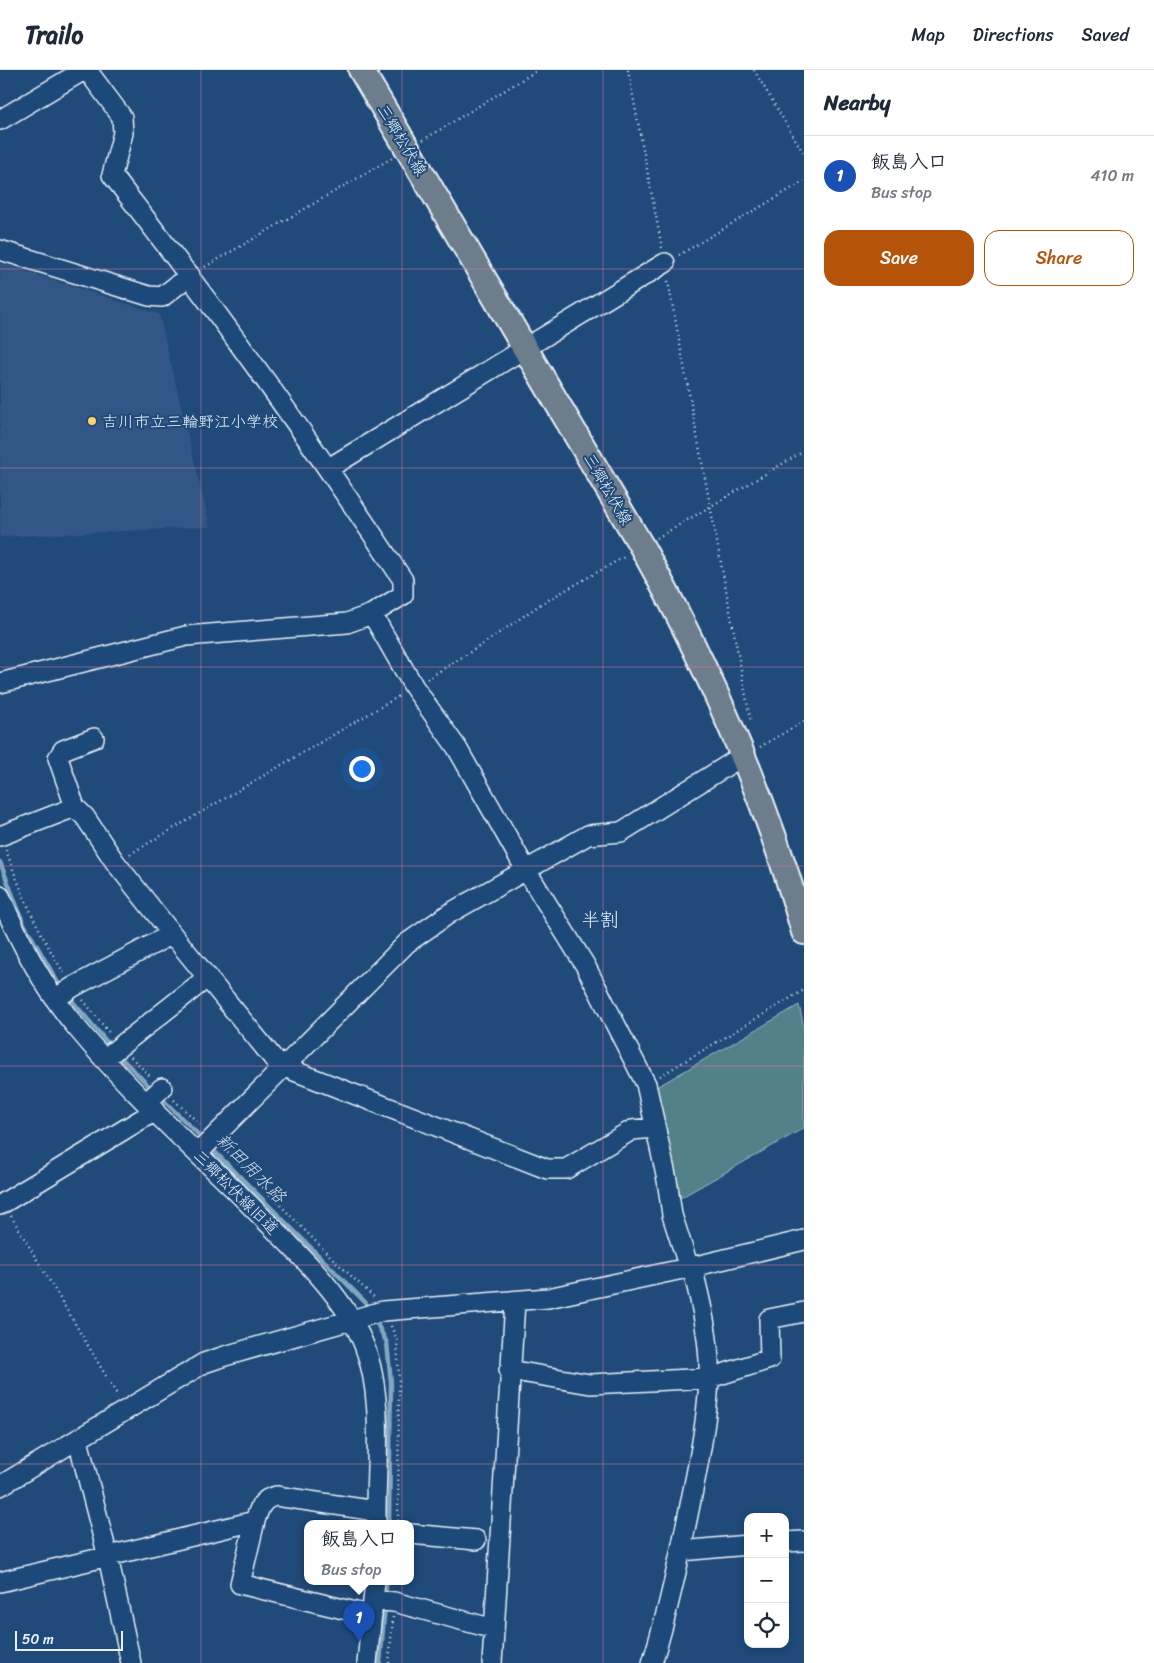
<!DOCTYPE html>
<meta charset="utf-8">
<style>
body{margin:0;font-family:Sriracha,"Klee One",sans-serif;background:#f2f2f3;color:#1f2937}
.controls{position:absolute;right:15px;bottom:15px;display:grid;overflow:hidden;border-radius:10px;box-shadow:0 2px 8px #0003}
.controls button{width:45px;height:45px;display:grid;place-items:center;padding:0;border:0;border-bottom:1px solid #e0e1e3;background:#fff;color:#1f2937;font:25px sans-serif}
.scale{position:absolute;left:15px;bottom:12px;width:108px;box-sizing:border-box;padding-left:5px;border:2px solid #e8f1f8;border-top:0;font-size:14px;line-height:18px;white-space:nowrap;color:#e8f1f8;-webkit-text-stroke:4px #1f4a7a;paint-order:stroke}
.you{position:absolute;left:361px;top:698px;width:18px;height:18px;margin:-12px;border:4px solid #fff;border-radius:50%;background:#1a73e8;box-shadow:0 0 0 8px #1a73e833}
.badge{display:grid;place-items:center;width:32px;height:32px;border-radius:50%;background:#b45309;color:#fff;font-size:16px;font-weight:700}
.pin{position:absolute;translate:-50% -41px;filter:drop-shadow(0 1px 2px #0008)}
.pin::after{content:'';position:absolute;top:26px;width:18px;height:15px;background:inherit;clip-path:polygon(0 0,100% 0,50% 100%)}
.popup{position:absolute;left:304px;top:1450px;width:110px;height:65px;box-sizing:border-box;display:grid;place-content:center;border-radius:10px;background:#fff;filter:drop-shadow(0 1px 4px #0005);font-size:16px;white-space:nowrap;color:#747a83}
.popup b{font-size:19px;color:#1f2937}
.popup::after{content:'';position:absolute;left:50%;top:100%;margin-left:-10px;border:10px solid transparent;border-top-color:#fff}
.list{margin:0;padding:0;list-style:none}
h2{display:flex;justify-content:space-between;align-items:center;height:65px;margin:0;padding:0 20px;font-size:21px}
h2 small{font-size:16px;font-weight:400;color:#747a83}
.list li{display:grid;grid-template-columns:32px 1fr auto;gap:15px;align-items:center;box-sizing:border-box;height:80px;padding:0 20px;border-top:1px solid #e0e1e3}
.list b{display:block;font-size:19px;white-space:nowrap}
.list p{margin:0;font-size:16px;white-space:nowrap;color:#747a83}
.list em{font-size:16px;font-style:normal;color:#747a83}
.actions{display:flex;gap:10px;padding:15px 20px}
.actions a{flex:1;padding:11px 0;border:1px solid #b45309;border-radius:15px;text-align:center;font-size:18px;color:#b45309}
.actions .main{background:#b45309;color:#fff}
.icon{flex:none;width:28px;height:28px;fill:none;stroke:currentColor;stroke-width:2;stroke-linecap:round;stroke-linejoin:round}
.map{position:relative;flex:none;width:804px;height:1593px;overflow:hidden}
header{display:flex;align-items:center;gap:30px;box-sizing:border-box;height:70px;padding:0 25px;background:#fff;border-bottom:1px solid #e0e1e3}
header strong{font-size:24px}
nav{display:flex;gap:28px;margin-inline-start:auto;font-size:18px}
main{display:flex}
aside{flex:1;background:#fff}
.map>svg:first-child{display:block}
</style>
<header>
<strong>Trailo</strong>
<nav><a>Map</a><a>Directions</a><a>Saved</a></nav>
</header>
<main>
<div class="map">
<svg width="804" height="1593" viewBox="0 0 804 1593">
<rect width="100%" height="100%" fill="#1f4a7a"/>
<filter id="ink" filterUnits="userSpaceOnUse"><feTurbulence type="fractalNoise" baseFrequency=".02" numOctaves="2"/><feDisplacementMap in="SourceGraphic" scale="10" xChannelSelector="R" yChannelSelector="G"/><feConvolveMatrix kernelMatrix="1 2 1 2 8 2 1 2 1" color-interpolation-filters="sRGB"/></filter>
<g filter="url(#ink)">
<!-- built -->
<path fill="#325686" d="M0,193L159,244L210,457L0,467Z"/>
<!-- green -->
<path fill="#52818a" stroke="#9db9c1" d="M799,935L804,958V1058L680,1128L655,1018Z"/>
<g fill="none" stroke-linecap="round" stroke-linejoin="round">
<!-- stream -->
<path stroke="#82a7c0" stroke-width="4.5" d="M0,792L23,852L61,918
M68,926L111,977
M118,985L153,1020
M160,1027L205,1071
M210,1077L365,1232L370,1241
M374,1248L387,1273L391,1313L389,1453
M385,1527L387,1511
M380,1593L385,1535"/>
<!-- minor casing -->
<g stroke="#e8f1f8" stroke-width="22">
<path id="minor" d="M0,50L84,0
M0,180L149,226L162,227L190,205
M329,398L665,193
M372,544L414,617L457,678L526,800L585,895L646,1014L667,1110L672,1145L689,1198
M0,613L186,566L347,553L372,544L403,525V510C311,371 214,236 112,105L123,63L122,47L87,0
M94,668L63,680L58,688L75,737L85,747L115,792L172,864L282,999
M0,766L75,737
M0,826C20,873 44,919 77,958C130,1022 193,1078 251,1136C290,1176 343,1222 364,1275C385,1328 375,1397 376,1453
M55,929L73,917L172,864
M104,989L208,907
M284,997L547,1099H566L632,1060L654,1058
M146,1033L162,1018
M198,1083L407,873L450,843L588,765L621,762L744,685
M0,1135L155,1041
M509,1300L590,1314L710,1308L770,1289L769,1249L804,1242
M78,1370L108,1487L131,1593
M0,1416L204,1293L225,1286L383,1241L548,1228L692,1197L804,1170
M255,1451C259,1439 261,1429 276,1426L376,1441
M410,1464L476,1470
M785,1472L804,1471
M681,1481L748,1475
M0,1512L255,1451L240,1514L372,1546
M373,1530L394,1532L494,1559
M367,1593L375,1511
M492,1593L515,1232
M652,1593C669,1539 680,1485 691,1430C699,1391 707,1350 709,1310C711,1274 701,1232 692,1197"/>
</g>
<!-- major casing -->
<g stroke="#e8f1f8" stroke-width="28">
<path id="major" d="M361,0L642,477C710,600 766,727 804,862"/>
</g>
<!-- path -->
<path stroke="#e8f1f8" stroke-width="2.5" stroke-dasharray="1 4" stroke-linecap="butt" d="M628,0L662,178
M754,0L804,84
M423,70L538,0
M679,185L804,111
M205,197L392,88
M668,211L751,653
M657,468L804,381
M427,609L480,576L541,534L626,486
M760,677L804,651
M6,780C21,823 39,864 64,903
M130,784L401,625
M83,930L111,965
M131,987L150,1006
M660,1006L804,920
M174,1030L203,1057
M224,1078L335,1191L375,1228
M11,1146L118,1326
M391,1256L397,1270L399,1310L398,1453
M389,1593L393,1547"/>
<!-- minor -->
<use href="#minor" stroke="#1f4a7a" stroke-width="19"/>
<!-- major -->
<use href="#major" stroke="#6d7d8c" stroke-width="24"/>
</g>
</g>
<!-- grid -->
<path fill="none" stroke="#d37aa2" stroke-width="1" stroke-opacity="0.55" d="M201,0V1593M402,0V1593M603,0V1593M0,199H804M0,398H804M0,597H804M0,796H804M0,996H804M0,1195H804M0,1394H804"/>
<!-- markers -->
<circle fill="#ffd166" stroke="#1f4a7a" stroke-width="2" cx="92" cy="351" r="5"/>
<g text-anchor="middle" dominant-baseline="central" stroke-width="4" stroke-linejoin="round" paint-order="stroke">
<!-- street labels -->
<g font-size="16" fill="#e8f1f8" stroke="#1f4a7a">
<text transform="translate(402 70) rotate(59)">三郷松伏線</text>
<text transform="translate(608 419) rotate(60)">三郷松伏線</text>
<text transform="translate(236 1122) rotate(45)">三郷松伏線旧道</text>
</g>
<!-- poi labels -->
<g font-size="16" fill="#e8f1f8" stroke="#1f4a7a" text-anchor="start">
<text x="102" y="351">吉川市立三輪野江小学校</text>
</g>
<!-- water labels -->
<g font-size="18" font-style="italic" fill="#cedfea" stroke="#1f4a7a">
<text transform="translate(251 1098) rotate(45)">新田用水路</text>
</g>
<!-- quarter labels -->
<g font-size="19" fill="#e8f1f8" stroke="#1f4a7a">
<text x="600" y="849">半割</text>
</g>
</g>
</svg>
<div class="controls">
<button>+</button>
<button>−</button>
<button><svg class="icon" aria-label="locate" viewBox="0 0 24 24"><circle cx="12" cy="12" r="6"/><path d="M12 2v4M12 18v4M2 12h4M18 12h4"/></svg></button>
</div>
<div class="scale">50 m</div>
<div class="you"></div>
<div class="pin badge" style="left:359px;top:1572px;background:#1a4fb4">1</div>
<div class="popup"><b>飯島入口</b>Bus stop</div>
</div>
<aside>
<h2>Nearby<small></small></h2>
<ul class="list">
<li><span class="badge" style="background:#1a4fb4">1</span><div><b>飯島入口</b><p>Bus stop</p></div><em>410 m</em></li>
</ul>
<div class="actions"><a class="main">Save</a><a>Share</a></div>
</aside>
</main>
